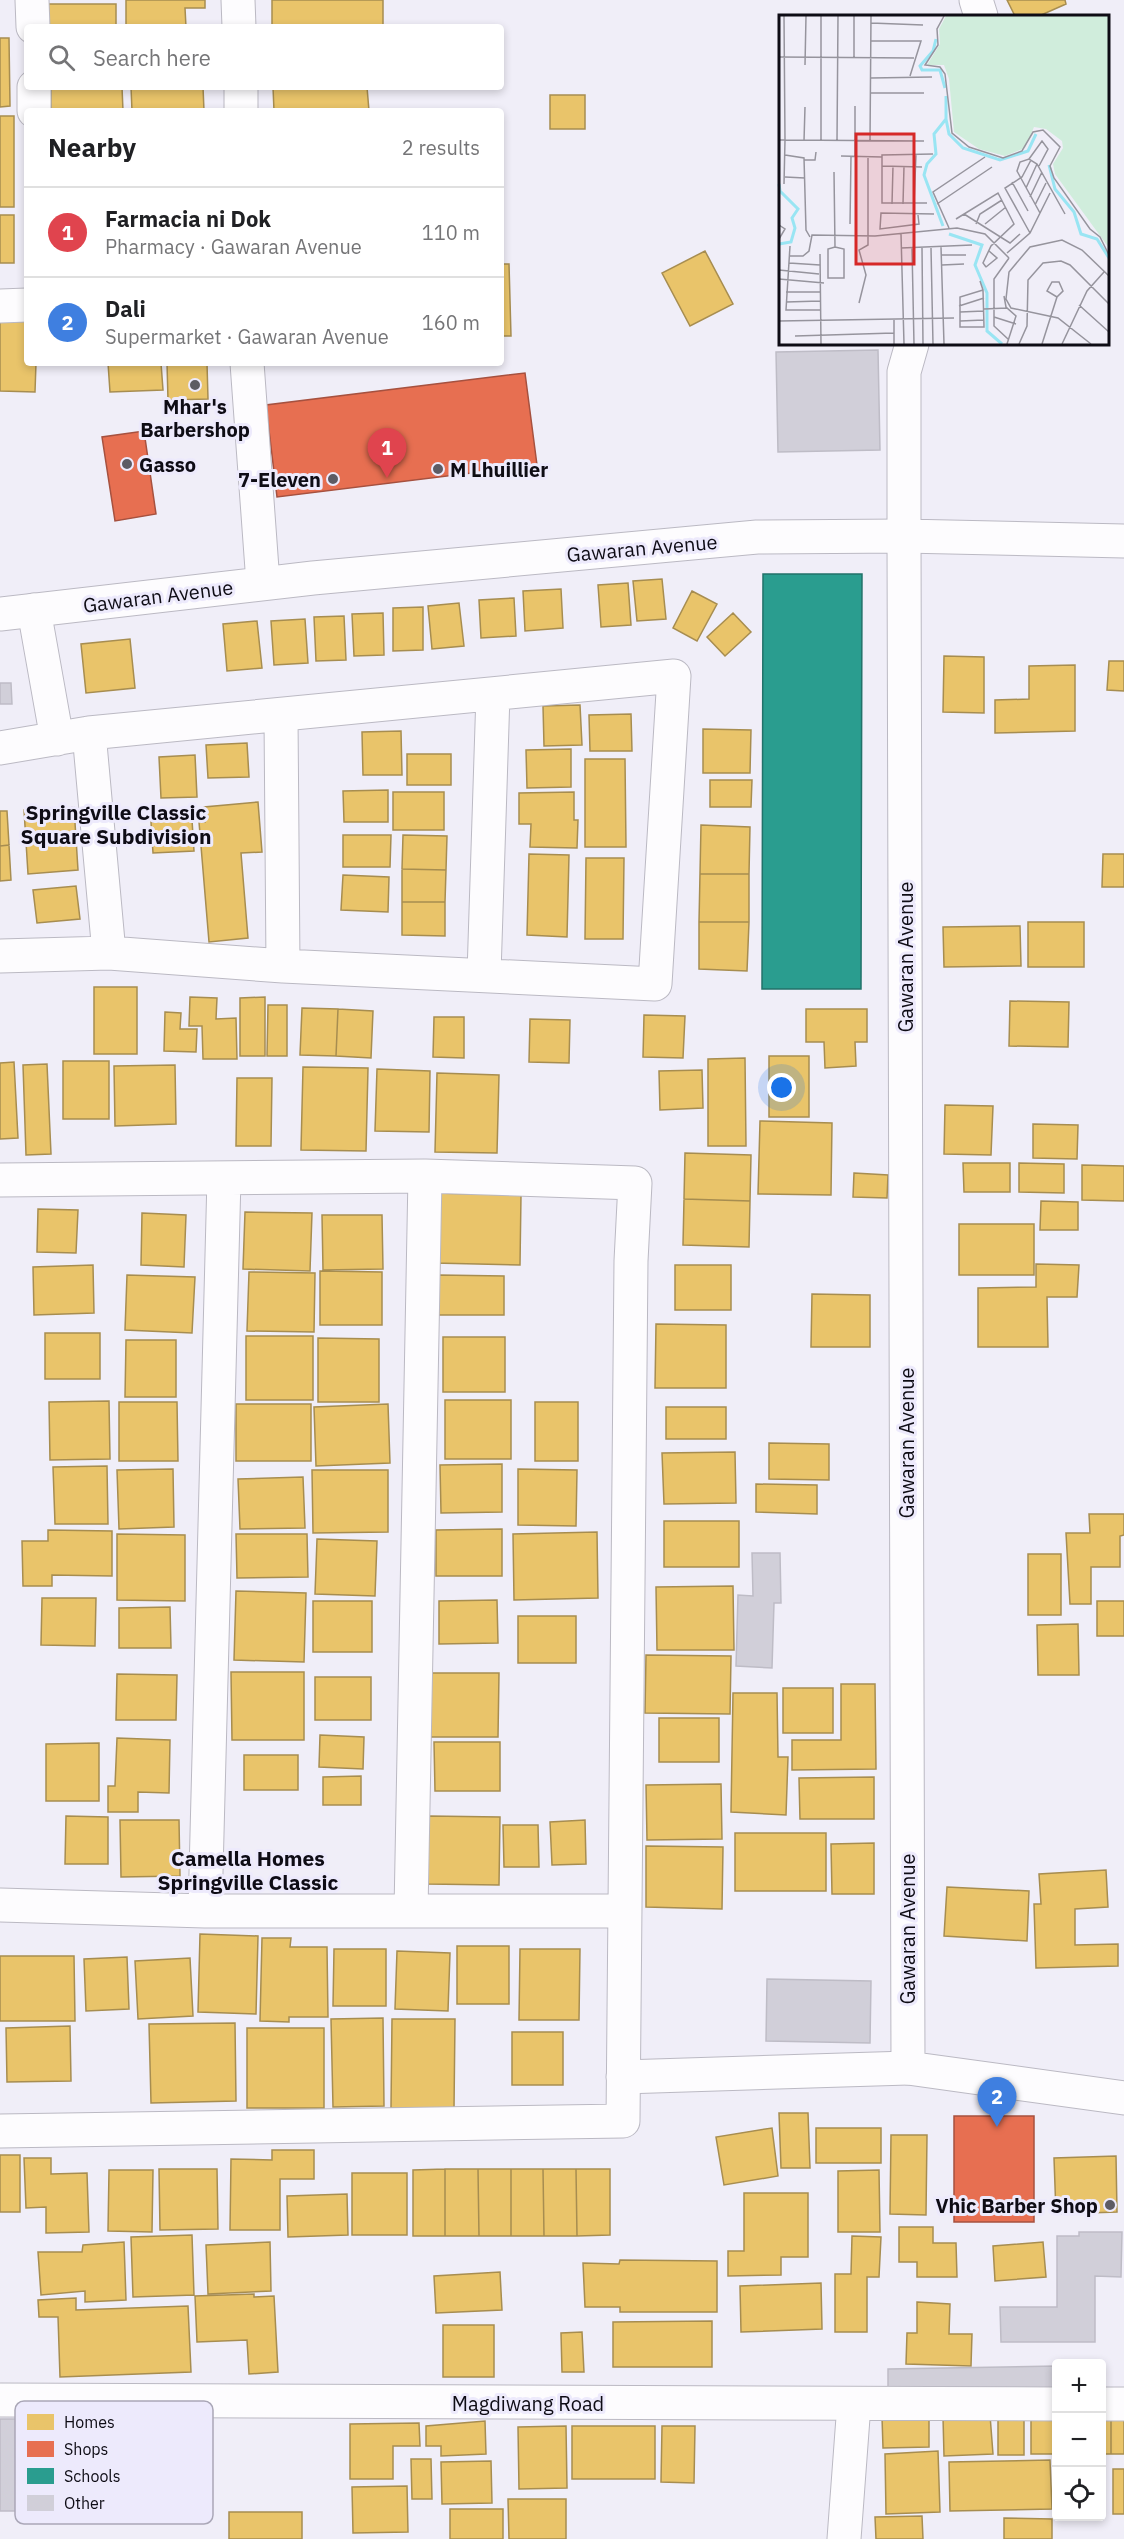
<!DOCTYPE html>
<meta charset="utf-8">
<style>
body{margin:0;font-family:"IBM Plex Sans",sans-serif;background:#f6f6f6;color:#202124}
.controls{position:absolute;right:18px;bottom:18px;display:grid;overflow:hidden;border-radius:6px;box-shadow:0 3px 9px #0003}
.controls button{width:54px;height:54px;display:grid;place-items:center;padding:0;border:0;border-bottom:2px solid #e0e0e0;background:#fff;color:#202124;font:30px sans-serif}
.you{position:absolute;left:782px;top:1088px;width:21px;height:21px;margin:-15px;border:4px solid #fff;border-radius:50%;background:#1a73e8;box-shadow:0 0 0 9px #1a73e833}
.badge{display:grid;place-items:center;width:39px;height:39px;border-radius:50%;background:#5d5b64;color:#fff;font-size:20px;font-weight:700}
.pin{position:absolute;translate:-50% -50px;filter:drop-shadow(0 2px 3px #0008)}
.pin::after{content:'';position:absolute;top:32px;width:21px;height:18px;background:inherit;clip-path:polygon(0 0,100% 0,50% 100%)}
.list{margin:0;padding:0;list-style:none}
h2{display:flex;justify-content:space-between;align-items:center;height:78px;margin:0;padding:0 24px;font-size:26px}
h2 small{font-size:20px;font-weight:400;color:#757577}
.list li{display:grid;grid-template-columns:39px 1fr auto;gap:18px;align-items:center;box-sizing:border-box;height:90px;padding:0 24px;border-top:2px solid #e0e0e0}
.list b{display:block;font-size:22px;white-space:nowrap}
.list p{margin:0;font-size:20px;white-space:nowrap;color:#757577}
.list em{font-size:20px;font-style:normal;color:#757577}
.icon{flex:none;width:33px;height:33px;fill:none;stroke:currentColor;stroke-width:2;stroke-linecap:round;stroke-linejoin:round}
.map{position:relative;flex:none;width:1124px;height:2539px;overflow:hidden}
.search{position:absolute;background:#fff;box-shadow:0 3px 9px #0003;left:24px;top:24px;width:480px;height:66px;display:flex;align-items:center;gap:15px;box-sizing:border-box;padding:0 21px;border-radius:6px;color:#757577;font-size:22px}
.panel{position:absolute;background:#fff;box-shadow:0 3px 9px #0003;left:24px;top:108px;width:480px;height:258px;border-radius:6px}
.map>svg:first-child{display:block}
</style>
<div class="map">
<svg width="1124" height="2539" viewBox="0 0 1124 2539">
<rect width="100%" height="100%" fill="#f0eef8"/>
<!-- homes -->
<path fill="#e9c46a" stroke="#a78d50" stroke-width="1.5" d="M126,0H205V8H185L186,27H126Z
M272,0H383V27H272Z
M1007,0H1065L1066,4L1039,16H1015Z
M44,4H116V27H44Z
M0,38H9L10,106L0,107Z
M51,87H122L123,111H51Z
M131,87H203L204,111H132Z
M273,87H367L369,111H274Z
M550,95H585V129H550Z
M0,116H14V207H0Z
M0,215H14V263H0Z
M705,251L733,304L690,326L662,273Z
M501,264H509L511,336H501Z
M0,318L27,319V363H36L35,392L0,391Z
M108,363H161L163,390L110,392Z
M167,363H207L208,399L168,400Z
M662,579L666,619L637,621L633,581Z
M628,583L631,625L601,627L598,585Z
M561,589L563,628L525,631L523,591Z
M692,591L717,604L697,641L673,628Z
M514,598L516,636L481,638L479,600Z
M459,603L464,646L432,649L428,606Z
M423,607V650L393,651V608Z
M383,613L384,655L354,656L352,614Z
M733,613L751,632L725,656L707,637Z
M344,616L346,660L316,661L314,617Z
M305,619L308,663L274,665L271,621Z
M257,621L262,668L227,671L223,624Z
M130,639L135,688L86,693L81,644Z
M944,656L984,657V713L943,712Z
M1109,661H1124V691L1107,690Z
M1075,665V731L995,733V700L1029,699V666Z
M580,705L582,745L544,746L543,706Z
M631,714L632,751H590L589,715Z
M703,729L751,730L750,773H703Z
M401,731L402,775H363L362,732Z
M247,743L249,777L208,778L206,745Z
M571,749V787L527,788L526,750Z
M407,754H451V785H407Z
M195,755L197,797L161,798L159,757Z
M585,759H625L626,847H585Z
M710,780H752L751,807H710Z
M388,790V822H344L343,791Z
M393,792H444V830H393Z
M574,792V820H578L577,848L530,847L531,824H519V793Z
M258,802L262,852L241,853L248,938L209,942L199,822H205L204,807Z
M74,807L78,870L28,874L24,810Z
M0,811H7L9,845L0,846Z
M192,820L194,851L153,853L151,822Z
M701,825L750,827L749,874H700Z
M343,835H391L390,867H343Z
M403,835L447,836L446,870L402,869Z
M9,845L11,880L0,881V846Z
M529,854L569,855L567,937L527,935Z
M1103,854H1124V887H1102Z
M586,858H624L623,939H585Z
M402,869L446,870L445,902H402Z
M700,874H749V922H699Z
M343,875L389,877L388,912L341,910Z
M76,886L80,919L37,923L33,890Z
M402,902H445V936L402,935Z
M699,922H749L747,971L699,969Z
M1028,922H1084V967H1028Z
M1020,926L1021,966L944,967L943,927Z
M94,987H137V1054H94Z
M190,997L217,998L216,1019L236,1018L237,1059H203L202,1026H189Z
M265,997V1056H240V998Z
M1010,1001L1069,1002L1068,1047L1009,1046Z
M268,1005H287V1056H267Z
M302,1008L338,1009L336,1056L300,1055Z
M338,1009L373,1011L371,1058L336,1056Z
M806,1009H867V1042H855L856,1066L825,1068L824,1042H806Z
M165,1012L181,1013L180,1029H197L196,1052L164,1051Z
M644,1015L685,1016L683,1058L643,1057Z
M434,1017H464V1058L433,1057Z
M530,1019L570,1020L569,1063L529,1062Z
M769,1056H809V1117H769Z
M745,1058L746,1146H708V1059Z
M63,1061H109V1119H63Z
M14,1062L18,1138L0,1139V1063Z
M47,1064L51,1154L26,1155L23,1065Z
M175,1065L176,1124L115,1126L114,1066Z
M303,1067L368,1068L366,1151L301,1150Z
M377,1069L430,1071L429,1132L375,1131Z
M702,1070L703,1108L660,1110L659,1071Z
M437,1073L499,1075L497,1153L435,1152Z
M237,1078H272L271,1146H236Z
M945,1105L993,1106L991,1155L944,1154Z
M760,1121L832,1123L831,1195L758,1194Z
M1033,1124L1078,1125L1077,1159L1033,1158Z
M685,1153L751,1155L750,1201L684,1199Z
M963,1163H1010V1192H964Z
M1019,1163L1064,1164V1193L1019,1192Z
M1082,1165L1124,1166V1201L1082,1200Z
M854,1173L888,1175L887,1198L853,1197Z
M434,1193L521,1195L520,1265L434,1263Z
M684,1199L750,1201L749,1247L683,1245Z
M1041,1201L1078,1202V1230H1040Z
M38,1209L78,1210L76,1253L37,1252Z
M245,1212L312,1213L310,1271L243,1269Z
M142,1213L186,1215L184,1267L141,1265Z
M322,1215H382L383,1269L323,1270Z
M959,1224H1034V1275H959Z
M1036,1264L1079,1265L1077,1297H1047L1048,1347H978V1288L1036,1287Z
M93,1265L94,1313L34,1315L33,1267Z
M675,1265H731V1310H675Z
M320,1271L382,1272V1325H320Z
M249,1272L315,1273L314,1332L247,1331Z
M127,1275L195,1277L192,1333L125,1330Z
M439,1275L504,1276V1315H438Z
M812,1294L870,1295V1347H811Z
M656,1324L726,1325V1388H655Z
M45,1333H100V1379H45Z
M246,1336H313V1400H246Z
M443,1337H505V1392H443Z
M318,1338L379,1339V1402H318Z
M126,1340H176V1397H125Z
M445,1400H511V1459H445Z
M109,1401L110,1459L50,1460L49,1402Z
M119,1402H177L178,1461H119Z
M535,1402H578V1461H535Z
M236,1404H311V1461H236Z
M388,1404L390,1463L316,1466L314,1407Z
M666,1407H726V1439H666Z
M769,1443L829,1444V1480L769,1479Z
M735,1452L736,1503L664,1504L662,1453Z
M502,1464V1512L441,1513L440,1465Z
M107,1466L108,1524H55L53,1467Z
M173,1469L174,1527L119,1529L117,1470Z
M518,1469L577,1470L576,1526L518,1525Z
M312,1470H388V1532L313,1533Z
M303,1477L305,1528L240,1529L238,1479Z
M756,1484L817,1485V1514L756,1512Z
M1089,1514H1124V1535L1120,1536V1567H1091V1604H1070L1066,1533H1090Z
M664,1521H739V1567H664Z
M502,1529V1576H436V1530Z
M48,1530L112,1531V1576L52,1575V1586H23L22,1541H48Z
M597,1532L598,1598L514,1600L513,1534Z
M117,1534L185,1535V1601L117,1600Z
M236,1534H307L308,1577L237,1578Z
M317,1539L377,1541L375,1596L315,1594Z
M1028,1554H1061V1615H1028Z
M733,1586L734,1650H657L656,1587Z
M236,1591L306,1593L304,1662L234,1660Z
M42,1598H96L95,1646L41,1645Z
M497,1600L498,1643L439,1644V1601Z
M313,1601H372V1652H313Z
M1097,1601H1124V1636H1097Z
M170,1607L171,1648H119V1608Z
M518,1616H576V1663H518Z
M1078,1624L1079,1675H1038L1037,1625Z
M646,1655L731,1656L730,1714L645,1713Z
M231,1672H304V1740H232Z
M427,1673H499L498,1737H426Z
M117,1674L177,1675L176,1720H116Z
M315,1677H371V1720H315Z
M841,1684H875L876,1769L792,1770V1740H841Z
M783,1688H833V1733H783Z
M733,1693H777L778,1757H788L786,1815L731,1812Z
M659,1718H719V1762H659Z
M320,1735L364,1737L363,1769L319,1767Z
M117,1738L170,1740L169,1793L138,1792V1812H108V1786H115Z
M434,1742H500V1791H435Z
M99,1743V1801H46V1744Z
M244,1755H298V1790H244Z
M361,1776V1805H323V1777Z
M874,1777V1819H800L799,1778Z
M721,1784L722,1839L647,1840L646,1785Z
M66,1816L108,1817V1864H65Z
M429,1816L500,1817L499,1885L427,1884Z
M120,1820H179L180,1876L121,1877Z
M585,1820L586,1864L552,1865L550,1822Z
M503,1825H538L539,1867H504Z
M735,1833H826V1891H735Z
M874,1843V1894H832L831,1844Z
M646,1846L723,1847L722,1909L646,1907Z
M1106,1870L1108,1907L1075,1909V1945L1118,1944V1966L1036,1968L1034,1904H1041L1039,1874Z
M947,1887L1029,1891L1027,1941L944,1936Z
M200,1934L258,1936L256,2014L198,2012Z
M262,1938H291L290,1947H327L328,2017H289V2022L260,2021Z
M457,1946H509V2004H457Z
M334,1949H386V2006H333Z
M520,1949H580L579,2020H519Z
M397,1951L450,1953L448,2011L395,2009Z
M0,1956H74L75,2021H0Z
M127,1957L129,2009L86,2011L84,1959Z
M190,1958L193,2016L138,2019L135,1961Z
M383,2018L384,2106L333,2107L331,2019Z
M392,2019H455L454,2109L391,2108Z
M235,2023L236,2101L151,2103L149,2024Z
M70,2026L71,2081L7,2082L6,2028Z
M247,2028H324V2108H247Z
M512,2032H563V2085H512Z
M779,2113H808L810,2168H781Z
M772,2128L778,2176L724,2185L716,2137Z
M816,2128H881V2163H816Z
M891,2135H927L926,2215L890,2214Z
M272,2150H314V2179H280V2230H230L231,2159L272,2160Z
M0,2155H20V2212H0Z
M1116,2156L1117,2212L1056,2214L1054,2158Z
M24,2158H51V2174L87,2173L89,2232L46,2233V2207L26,2208Z
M159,2169H217L218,2229L160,2230Z
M445,2169H478L479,2236H445Z
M445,2169V2236H413V2170Z
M478,2169H511V2236H479Z
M511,2169H543L544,2236H511Z
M543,2169H576L577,2236H544Z
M576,2169H610V2235L577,2236Z
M109,2170H153L152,2232L108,2231Z
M879,2170L880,2232H838V2171Z
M352,2173H407V2235H352Z
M744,2193H808V2257H781V2275L728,2276V2251H744Z
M347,2194L348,2235L288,2237L287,2196Z
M899,2227H933V2243H956L957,2277H917V2262H899Z
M192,2235L194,2295L133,2297L131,2237Z
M852,2236L881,2237L879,2277H867V2332H835V2274H851Z
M124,2242L126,2300L85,2302V2291L41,2295L38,2252H82L83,2245Z
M270,2242L271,2291L208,2294L206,2245Z
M1043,2242L1046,2277L995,2281L993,2246Z
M620,2260L717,2261V2312H620V2307H585L583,2263L619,2264Z
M500,2272L502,2310L436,2313L434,2276Z
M821,2283L822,2329L741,2332L740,2286Z
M254,2294V2297L274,2296L278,2372L249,2374L247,2340L197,2342L195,2296Z
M76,2298V2310L188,2306L191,2372L60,2377L58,2317H39L38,2300Z
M917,2302L950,2304L949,2334H972L971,2366L906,2364L907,2333H917Z
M712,2321V2367H613V2322Z
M443,2325H494V2377H443Z
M582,2332L584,2372H562L561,2333Z
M998,2414H1024V2455H998Z
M990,2415L993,2454L944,2456L943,2417Z
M929,2416V2447L883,2448L882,2417Z
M1031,2417H1056V2454H1031Z
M1102,2417H1111V2454H1102Z
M1111,2417H1124V2454H1111Z
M485,2421L486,2454L441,2456V2446H426V2426Z
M419,2423L420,2446H393V2479H350V2424Z
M566,2426L567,2488L519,2489L518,2427Z
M572,2426H655V2479H572Z
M662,2426H695L694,2483L661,2482Z
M938,2451L940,2512L886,2514L885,2454Z
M411,2459H431L432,2499H412Z
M1050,2460L1052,2509L950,2511L949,2462Z
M491,2461L492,2503L442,2504L441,2462Z
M1113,2469H1124V2514H1113Z
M1102,2472H1105L1104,2511H1102Z
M407,2486L408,2532L353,2533L352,2487Z
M508,2499H566V2539H509Z
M450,2509H503V2539H450Z
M229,2512H302V2539H229Z
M922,2516L923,2539H876L875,2517Z
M1004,2518L1052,2519V2539H1004Z"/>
<!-- shops -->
<path fill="#e76f51" stroke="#a6513f" stroke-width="1.5" d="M525,373L537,465L277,497L266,405Z
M144,431L156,514L115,521L102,437Z
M954,2116H1034V2222H954Z"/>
<!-- schools -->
<path fill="#2a9d8f" stroke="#22726a" stroke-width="1.5" d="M763,574H862L861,989H762Z"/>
<!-- building -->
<path fill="#d1cfd9" stroke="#bebcc6" stroke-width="1.5" d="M878,350L880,450L778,452L776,352Z
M0,683H11L12,704H0Z
M752,1553H780L781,1603H774L772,1668L736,1666L738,1595L753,1596Z
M767,1979L871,1981L870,2043L766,2041Z
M1079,2232H1122L1121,2277L1095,2276V2342H1001L1000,2307H1057V2236H1079Z
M1056,2366V2393L888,2394V2369Z
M0,2419H31L32,2511H0Z"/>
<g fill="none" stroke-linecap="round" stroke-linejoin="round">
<!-- minor casing -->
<g stroke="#bbb9c3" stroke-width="35">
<path id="minor" d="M32,0L33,27
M976,0L981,16
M34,87V111
M0,306L27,305
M912,344L904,372V536L1124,541
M34,610L57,739
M281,716L283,966
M89,733L109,953
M0,748L89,733L674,676L655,984L283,966L109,953L0,956
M484,974L493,694
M0,1180L425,1176L635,1183L631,1261L623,2121L0,2131
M0,1905L205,1911H625
M205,1911L224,1178
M411,1911L425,1176
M623,2077L908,2068
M0,2400L1056,2404
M1102,2404H1124
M844,2539L854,2404"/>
</g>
<!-- tertiary casing -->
<g stroke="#bbb9c3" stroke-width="35">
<path id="tertiary" d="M238,0L239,27
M241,87V111
M247,363L263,583
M0,614L313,578L757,537L904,536L908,2068L1124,2098"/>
</g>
<!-- minor -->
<use href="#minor" stroke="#fdfcfe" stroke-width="33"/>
<!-- tertiary -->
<use href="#tertiary" stroke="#fdfcfe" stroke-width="33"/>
</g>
<!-- markers -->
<g fill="#5d5b64" stroke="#edeafc" stroke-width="2">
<circle cx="195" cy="385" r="6"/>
<circle cx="127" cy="464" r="6"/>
<circle cx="438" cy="469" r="6"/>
<circle cx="333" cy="479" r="6"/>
<circle cx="1110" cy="2205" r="6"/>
</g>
<g text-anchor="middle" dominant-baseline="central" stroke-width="6" stroke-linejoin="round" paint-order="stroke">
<!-- poi labels -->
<g font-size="20" font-weight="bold" fill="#0e0c15" stroke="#edeafc" text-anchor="start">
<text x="195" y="406" text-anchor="middle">Mhar's<tspan x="195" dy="23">Barbershop</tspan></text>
<text x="139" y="464">Gasso</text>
<text x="450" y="469">M Lhuillier</text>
<text x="321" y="479" text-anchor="end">7-Eleven</text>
<text x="1098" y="2205" text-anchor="end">Vhic Barber Shop</text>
</g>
<!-- street labels -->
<g font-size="20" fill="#0e0c15" stroke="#edeafc">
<text transform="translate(642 548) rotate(-5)">Gawaran Avenue</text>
<text transform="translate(158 596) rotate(-7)">Gawaran Avenue</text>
<text transform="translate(905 957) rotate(-90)">Gawaran Avenue</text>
<text transform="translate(906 1443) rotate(-90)">Gawaran Avenue</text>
<text transform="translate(907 1929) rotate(-90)">Gawaran Avenue</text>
<text x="528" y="2403">Magdiwang Road</text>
</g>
<!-- neighbourhood labels -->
<g font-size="21" font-weight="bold" fill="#0e0c15" stroke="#edeafc">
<text x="116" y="812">Springville Classic<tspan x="116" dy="24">Square Subdivision</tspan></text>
<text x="248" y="1858">Camella Homes<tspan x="248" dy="24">Springville Classic</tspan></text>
</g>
</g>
<!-- overview -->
<g transform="translate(779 15)">
<rect width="330" height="330" fill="#f0eef8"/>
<path d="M167,1H330V233L276,159L274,149L284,133L283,126L267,114L255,112L246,133L226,141L200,134L175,117L170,64L165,50H148L161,29L160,14Z" fill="#d0eddc"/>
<path fill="none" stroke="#99e5f3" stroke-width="3" d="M157,24L154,36L141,51L143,55H161L166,73M167,81V104M167,104L170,119L184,133L221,145L249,136L257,119M270,150L276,174L295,197L302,219L318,224L330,243M0,169L1,176L19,194L13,203L16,213L12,227L0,229M164,211L145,160L148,149L157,139L155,119L167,104M170,219L203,230L196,250L208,278V316L223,329"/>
<path fill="none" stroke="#96949d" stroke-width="1.5" d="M42,1V126M165,1L158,14L159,30L146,50L161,52L166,59L173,118L190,132L224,143L243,136L254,117L264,115L281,132L271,151L275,163L311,214L321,222L330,240M92,8L144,10M92,26H142L131,61M0,42L135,43M75,42V1M26,50L27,1M92,63L153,62M92,78H145M0,125H6L5,1M25,126L26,92M58,126L59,1M91,126L92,1M6,140L25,143L27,215L31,222M62,141L103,142M76,141V91M250,144L263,126L269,134L260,151M25,145H36L37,137M103,151L143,152M55,157L56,232M6,162L26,163M233,167L249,196M5,169L6,125L145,126M247,173L258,149M251,182L263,157M135,188L137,140M148,188H103V140L154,139M113,189L114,151M124,189L125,151M158,189L213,152M256,190L267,168M261,198L238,156L241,147L250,144L258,149L286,199M185,199L231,228L241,219M139,200L140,209L101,214L102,198L155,199M177,204L219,178L235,209L212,231L204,248L207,252M71,209L72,141M197,209L201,199L223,185M206,209L227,192M0,210L6,214L0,224M170,213L154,177L206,142M251,218L226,173L243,162L252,145M122,219L125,329M11,231L7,295H41M56,232L65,234V263H49V234ZM162,232L165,329M122,233L193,230M133,233L135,329M143,233L144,329M152,233L154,329M228,238L251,218L271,178M41,239L42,329M163,240H187M11,241H24L30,236L33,220L96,221L178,213L206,219L230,243M10,248L41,250M163,250L185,249M207,252L218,243L210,236M0,255L40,259M0,264L45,268M201,266L204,275L205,312H181V282L204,275M7,277H41M225,281L227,292L237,301L228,329M7,287L41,286M80,288L87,260L80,235L89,230V143M300,290L330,317M180,291L205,283M205,294L228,293M181,297L205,296M215,302L237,309M115,304V329M0,306L175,303M181,306L205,305M16,321L115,318M229,324L215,311V264L230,243M240,329L248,311L249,265L264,248L282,246L291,250L330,289M263,329L278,282L284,276L280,267H273L268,276L278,282M283,329L308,276L325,257M312,329L279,303L232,293L227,284L230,257L251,232L283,225L303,235L330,261"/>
<path fill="#d62828" fill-opacity="0.15" stroke="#d62828" stroke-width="3" d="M77,119H135V249H77Z"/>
<rect width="330" height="330" fill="none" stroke="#0e0c15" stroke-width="3"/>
</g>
<!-- legend -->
<rect x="15" y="2401" width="198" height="123" rx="9" fill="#edeafc" stroke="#aaa7b7" stroke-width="1.5"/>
<rect x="27" y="2414" width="27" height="16" fill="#e9c46a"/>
<rect x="27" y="2441" width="27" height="16" fill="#e76f51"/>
<rect x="27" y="2468" width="27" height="16" fill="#2a9d8f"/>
<rect x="27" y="2495" width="27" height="16" fill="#d1cfd9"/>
<g font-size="16" fill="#0e0c15">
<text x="64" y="2428">Homes</text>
<text x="64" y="2455">Shops</text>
<text x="64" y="2482">Schools</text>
<text x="64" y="2509">Other</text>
</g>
</svg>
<div class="controls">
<button>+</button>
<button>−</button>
<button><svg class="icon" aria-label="locate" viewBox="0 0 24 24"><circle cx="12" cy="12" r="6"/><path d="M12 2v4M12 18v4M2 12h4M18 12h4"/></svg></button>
</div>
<div class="you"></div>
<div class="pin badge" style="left:387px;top:478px;background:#e0444e">1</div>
<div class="pin badge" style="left:997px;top:2127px;background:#3f7fe0">2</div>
<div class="search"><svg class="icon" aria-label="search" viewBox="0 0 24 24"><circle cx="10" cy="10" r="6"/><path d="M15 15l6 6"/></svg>Search here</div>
<section class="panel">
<h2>Nearby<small>2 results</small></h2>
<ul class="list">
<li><span class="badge" style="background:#e0444e">1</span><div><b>Farmacia ni Dok</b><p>Pharmacy · Gawaran Avenue</p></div><em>110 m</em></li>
<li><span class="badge" style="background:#3f7fe0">2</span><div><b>Dali</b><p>Supermarket · Gawaran Avenue</p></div><em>160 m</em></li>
</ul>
</section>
</div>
